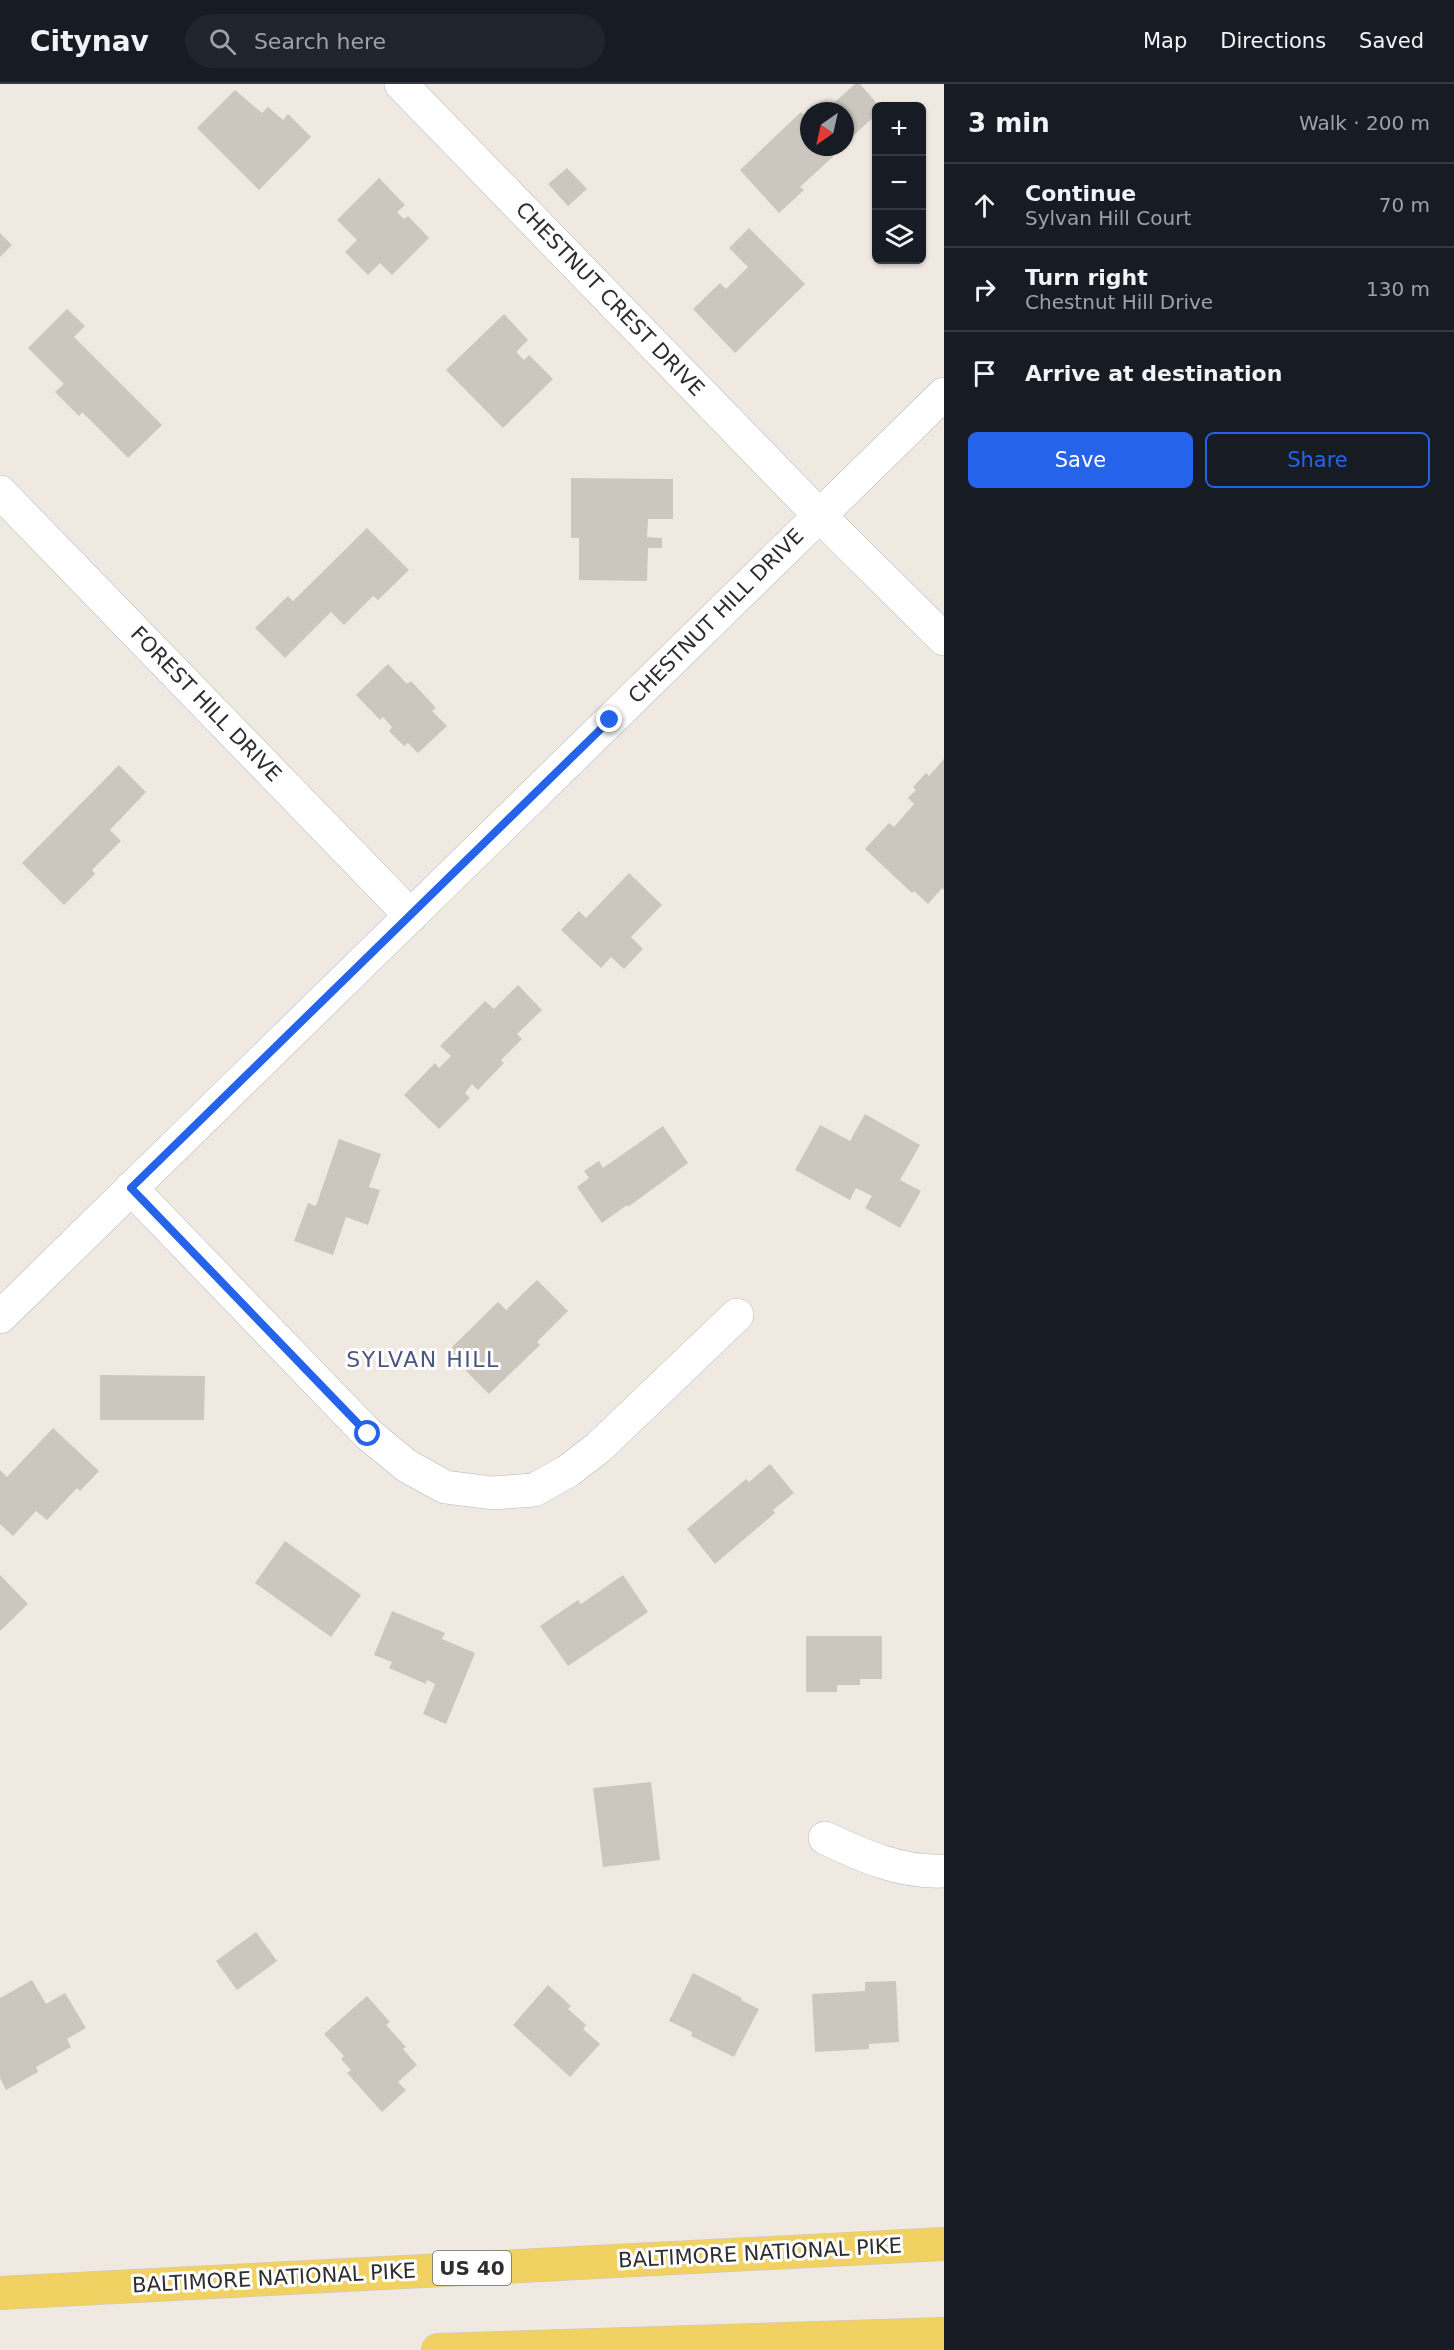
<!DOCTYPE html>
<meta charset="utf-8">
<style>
body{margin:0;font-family:"DejaVu Sans",sans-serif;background:#20242c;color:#f1f3f6}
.controls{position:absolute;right:18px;top:18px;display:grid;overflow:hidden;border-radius:9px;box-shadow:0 2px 4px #0004}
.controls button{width:54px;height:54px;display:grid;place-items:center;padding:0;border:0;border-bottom:2px solid #363941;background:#171b24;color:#f1f3f6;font:30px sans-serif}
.compass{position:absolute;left:800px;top:18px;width:54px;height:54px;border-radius:50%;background:#171b24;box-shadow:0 2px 4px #0004;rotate:214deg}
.stop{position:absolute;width:18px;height:18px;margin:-14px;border:4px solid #2563eb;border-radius:50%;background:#fff}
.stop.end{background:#2563eb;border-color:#fff;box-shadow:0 2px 6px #0008}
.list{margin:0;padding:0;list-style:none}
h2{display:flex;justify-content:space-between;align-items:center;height:78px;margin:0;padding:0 24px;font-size:26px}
h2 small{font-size:20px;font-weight:400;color:#9ea1a6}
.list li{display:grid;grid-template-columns:39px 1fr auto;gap:18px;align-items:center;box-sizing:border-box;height:84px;padding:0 24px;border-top:2px solid #363941}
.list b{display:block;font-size:22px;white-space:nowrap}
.list p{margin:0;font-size:20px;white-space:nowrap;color:#9ea1a6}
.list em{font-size:20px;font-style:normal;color:#9ea1a6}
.actions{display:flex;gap:12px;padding:18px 24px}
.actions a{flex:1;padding:14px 0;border:2px solid #2563eb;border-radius:9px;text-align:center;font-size:21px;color:#2563eb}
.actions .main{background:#2563eb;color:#fff}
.icon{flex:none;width:33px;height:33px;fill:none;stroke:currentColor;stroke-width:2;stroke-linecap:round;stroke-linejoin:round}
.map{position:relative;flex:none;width:944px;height:2266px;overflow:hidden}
header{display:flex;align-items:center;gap:36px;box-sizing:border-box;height:84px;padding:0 30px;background:#171b24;border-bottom:2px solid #363941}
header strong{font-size:28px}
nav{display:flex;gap:33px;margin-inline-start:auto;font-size:21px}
.search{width:420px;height:54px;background:#20242c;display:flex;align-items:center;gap:15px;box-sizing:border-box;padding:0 21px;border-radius:33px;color:#9ea1a6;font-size:22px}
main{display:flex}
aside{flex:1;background:#171b24}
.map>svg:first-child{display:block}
</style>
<header>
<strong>Citynav</strong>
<div class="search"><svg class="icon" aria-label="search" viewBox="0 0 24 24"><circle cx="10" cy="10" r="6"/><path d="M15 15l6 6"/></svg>Search here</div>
<nav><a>Map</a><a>Directions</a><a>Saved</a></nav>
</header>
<main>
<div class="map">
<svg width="944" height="2266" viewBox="0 0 944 2266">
<rect width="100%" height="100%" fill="#efe9e1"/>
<!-- building -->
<path fill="#cbc7bf" d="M855,0H860L879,22H876V31L845,59V27H825Z
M235,6L262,29L268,23L283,36L288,30L311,53L259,106L197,44Z
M801,28L809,37V63H840L836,66L838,68L800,103L804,106L779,129L740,86Z
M567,84L587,105L568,122L548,100Z
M379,94L405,121L397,128L404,135L408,132L429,154L392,191L380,179L368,191L345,168L357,156L337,136Z
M749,144L805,200L735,269L693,225L720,199L726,205L748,183L729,164Z
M0,149L12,161L0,173Z
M67,225L85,242L74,253L162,341L128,374L82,328L79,332L55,308L64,300L28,264Z
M504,230L528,256L516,268L524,276L529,271L553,295L503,344L446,286Z
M571,394L673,395V435H648L647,453L662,454V464H648L647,497L579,496V454H571Z
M367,444L409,486L378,516L373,512L344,541L331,528L285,574L255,544L288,512L293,517Z
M388,580L407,600L411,597L436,624L432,627L447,642L418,669L408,659L404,662L389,647L392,643L383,633L380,636L356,611Z
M944,675V806L942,804L928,820L914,807L912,809L865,765L889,739L894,743L914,720L908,714L916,706L913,703L926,689L929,692Z
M119,681L146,708L110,746L121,757L92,786L95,790L64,821L22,779Z
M629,789L662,821L631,853L643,865L624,885L611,873L601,884L561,846L579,827L586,834Z
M518,901L542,926L517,950L522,955L501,976L504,979L478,1006L472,1000L465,1009L470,1014L439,1045L404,1011L435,979L439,984L451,972L440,962L485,917L494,925Z
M865,1030L920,1061L900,1096L921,1107L900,1144L865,1124L872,1112L856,1104L850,1116L795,1086L820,1041L850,1057Z
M663,1042L688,1079L628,1123L627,1121L602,1139L577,1103L589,1094L584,1087L599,1077L603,1084Z
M339,1055L381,1070L369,1103L380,1106L368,1141L346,1133L333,1171L294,1157L308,1119L316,1122Z
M537,1196L568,1227L537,1258L540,1261L489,1310L447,1268L498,1218L506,1226Z
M100,1291L205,1292L204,1336H100Z
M53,1344L99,1387L80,1407L77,1404L47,1436L36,1427L13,1452L0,1440V1386L7,1393Z
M770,1380L794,1409L773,1426L775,1429L715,1480L687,1445L746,1395L749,1398Z
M285,1457L361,1511L331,1553L255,1499Z
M0,1491L28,1520L0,1547Z
M623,1491L648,1528L568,1582L540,1542L578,1516L581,1520Z
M392,1527L445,1549L442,1555L475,1569L446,1640L423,1630L435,1600L427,1596L426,1600L389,1584L392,1578L374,1571Z
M806,1552H882V1595H860V1601H837V1608H806Z
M651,1698L660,1776L603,1783L593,1704Z
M256,1848L277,1877L237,1906L216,1877Z
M693,1889L742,1914L741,1916L759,1925L734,1973L691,1952L692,1948L669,1937Z
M32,1896L46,1920L65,1909L86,1944L67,1955L71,1963L36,1983L38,1988L6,2006L0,1994V1914Z
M896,1897L899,1958L869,1960V1965L815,1968L812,1910L865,1907V1898Z
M548,1901L571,1922L568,1925L586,1941L583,1945L600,1960L570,1993L513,1941Z
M367,1912L390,1938L386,1941L406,1963L403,1965L417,1981L398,1998L406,2006L382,2028L347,1989L351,1986L341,1975L344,1972L324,1950Z"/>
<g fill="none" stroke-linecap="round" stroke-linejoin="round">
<!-- minor casing -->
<g stroke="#b4b7c1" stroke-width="34">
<path id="minor" d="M401,0L819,431L944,555
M0,408L411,832
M131,1104L368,1350L407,1382L445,1403L492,1409L534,1406L568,1387L599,1363L737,1231
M0,1233L944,310
M825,1754C863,1772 901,1789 944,1787"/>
</g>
<!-- major casing -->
<g stroke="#c9c9c9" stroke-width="34">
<path id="major" d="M0,2209L944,2160
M438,2266L944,2250"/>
</g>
<!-- minor -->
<use href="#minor" stroke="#fff" stroke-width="33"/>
<!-- major -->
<use href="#major" stroke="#f2d163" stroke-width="33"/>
</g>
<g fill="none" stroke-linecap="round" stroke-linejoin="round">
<!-- route -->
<path stroke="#2563eb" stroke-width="8" d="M368,1350L131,1104L610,636"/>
</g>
<g text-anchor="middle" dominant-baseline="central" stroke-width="6" stroke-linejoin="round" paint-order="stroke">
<!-- shield labels -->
<rect fill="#fff" stroke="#6d6d6d" stroke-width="1.5" x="433" y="2167" width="78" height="34" rx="4.5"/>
<g font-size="20" font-weight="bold" fill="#2e2e2e">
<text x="472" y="2184">US 40</text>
</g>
<!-- street labels -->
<g font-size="21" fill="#2e2e2e" stroke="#fff">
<text transform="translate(610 215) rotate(46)">CHESTNUT CREST DRIVE</text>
<text transform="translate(716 532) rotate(-45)">CHESTNUT HILL DRIVE</text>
<text transform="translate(206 620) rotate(46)">FOREST HILL DRIVE</text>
<text transform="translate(760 2169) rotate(-3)">BALTIMORE NATIONAL PIKE</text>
<text transform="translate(274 2194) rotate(-3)">BALTIMORE NATIONAL PIKE</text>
</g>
<!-- neighbourhood labels -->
<g font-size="22" letter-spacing="1.5" fill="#4d5680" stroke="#fff">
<text x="423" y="1275">SYLVAN HILL</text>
</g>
</g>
</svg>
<div class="controls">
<button>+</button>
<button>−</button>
<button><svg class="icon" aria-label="layers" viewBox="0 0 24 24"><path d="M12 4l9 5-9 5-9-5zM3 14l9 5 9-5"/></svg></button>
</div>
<svg class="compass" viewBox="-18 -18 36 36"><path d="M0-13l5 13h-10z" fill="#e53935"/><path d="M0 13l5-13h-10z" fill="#9ea1a6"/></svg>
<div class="stop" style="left:368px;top:1350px"></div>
<div class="stop end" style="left:610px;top:636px"></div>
</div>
<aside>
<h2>3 min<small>Walk · 200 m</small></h2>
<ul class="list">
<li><svg class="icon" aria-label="ahead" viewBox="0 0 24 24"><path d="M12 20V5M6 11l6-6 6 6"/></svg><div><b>Continue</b><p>Sylvan Hill Court</p></div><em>70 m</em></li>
<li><svg class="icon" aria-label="right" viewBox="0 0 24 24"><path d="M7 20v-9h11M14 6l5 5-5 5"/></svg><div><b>Turn right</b><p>Chestnut Hill Drive</p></div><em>130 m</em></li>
<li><svg class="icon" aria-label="arrive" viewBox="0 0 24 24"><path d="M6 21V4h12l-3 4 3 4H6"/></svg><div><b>Arrive at destination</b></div></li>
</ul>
<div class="actions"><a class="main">Save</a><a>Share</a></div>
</aside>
</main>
